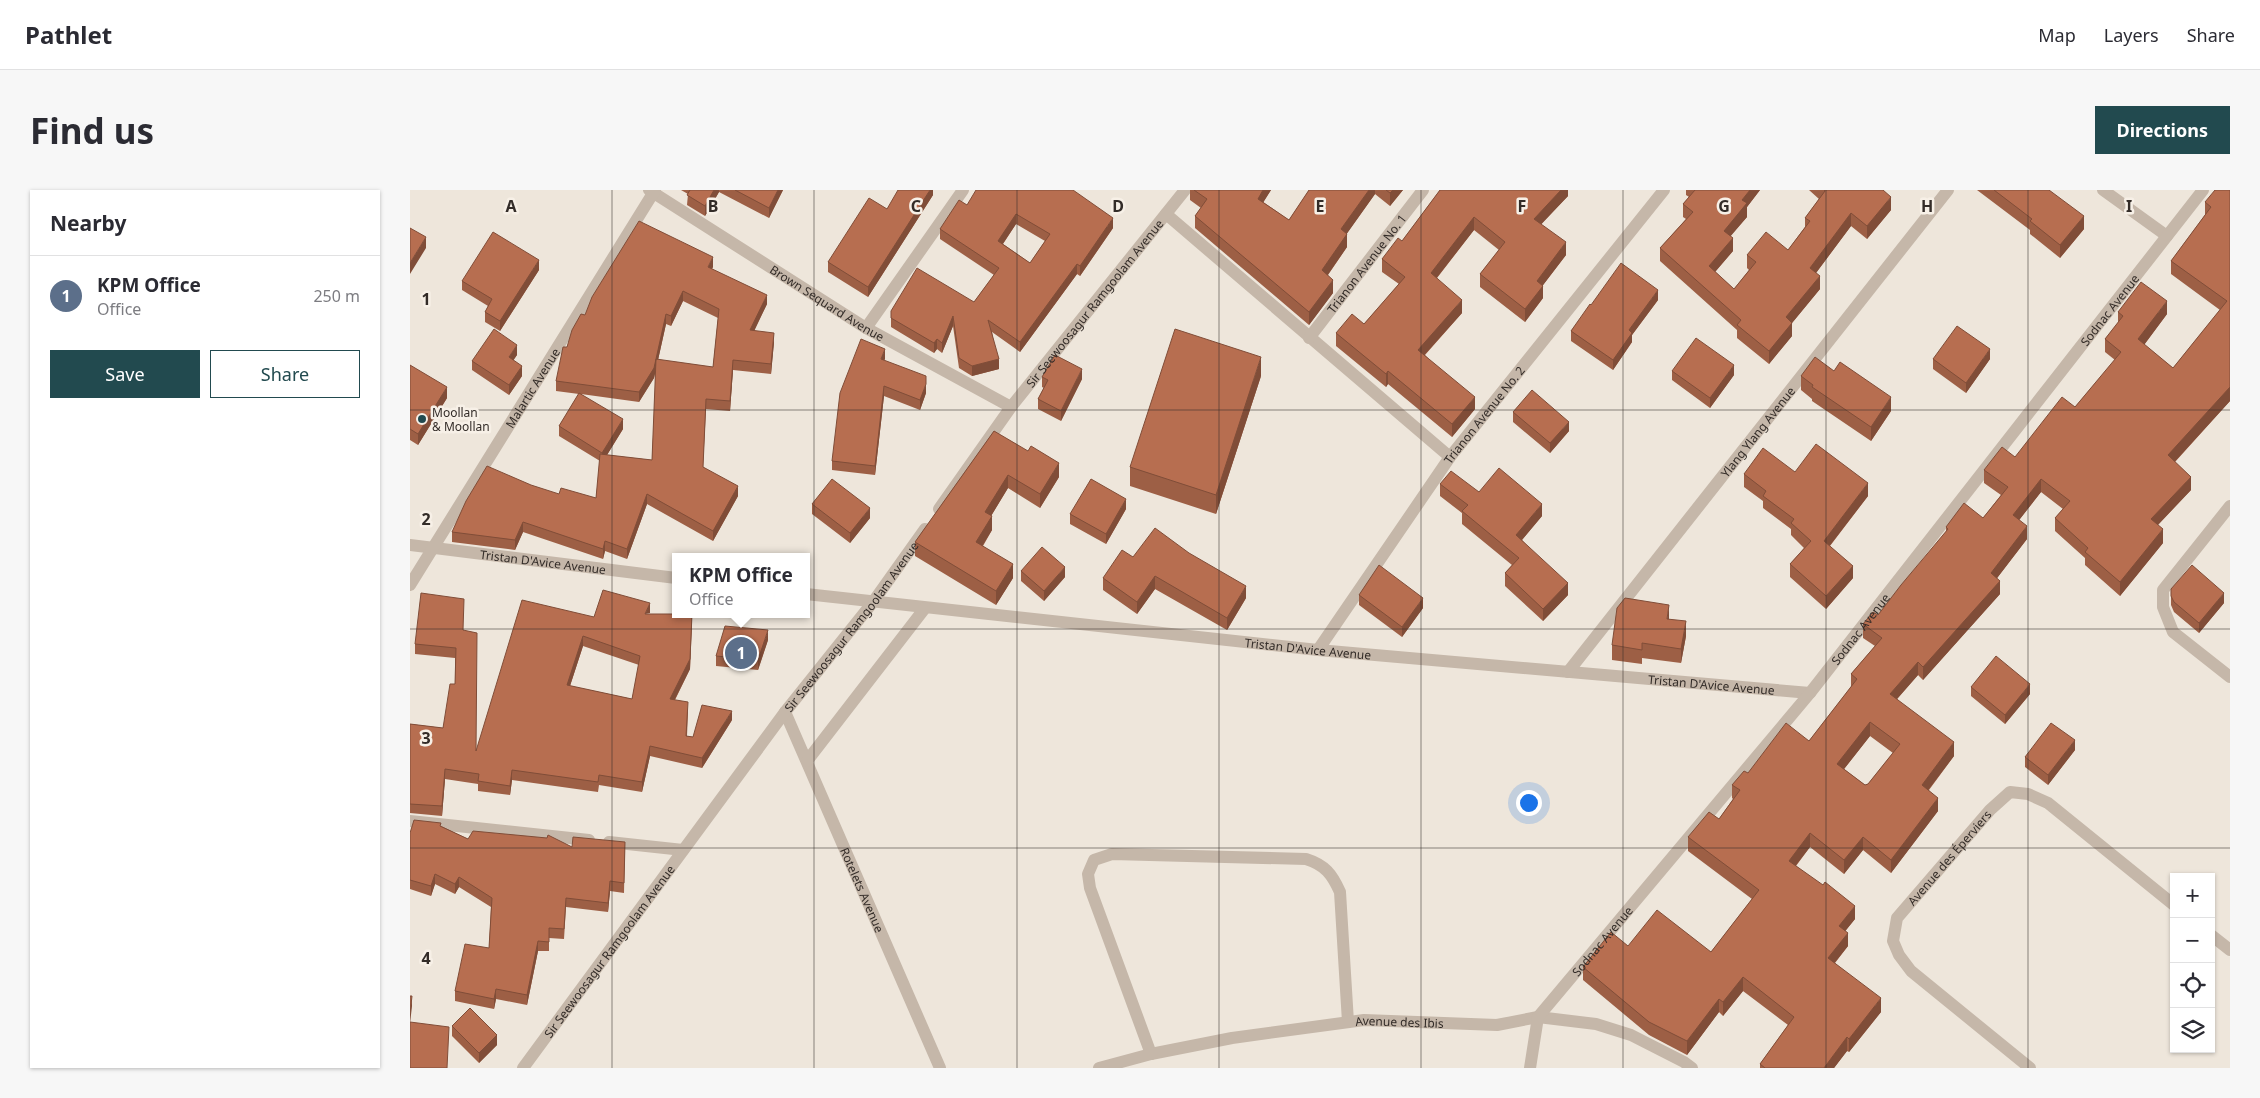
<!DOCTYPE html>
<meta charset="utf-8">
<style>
body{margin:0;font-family:"Noto Sans",sans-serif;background:#f7f7f7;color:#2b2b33}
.controls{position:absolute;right:15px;bottom:15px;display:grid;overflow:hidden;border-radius:0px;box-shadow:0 1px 4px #0004}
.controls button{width:45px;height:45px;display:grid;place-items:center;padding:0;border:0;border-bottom:1px solid #e1e1e2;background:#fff;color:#2b2b33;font:25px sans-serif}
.you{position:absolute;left:1118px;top:612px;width:18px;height:18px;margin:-12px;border:4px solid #fff;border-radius:50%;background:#1a73e8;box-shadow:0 0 0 8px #1a73e833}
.badge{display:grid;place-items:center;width:32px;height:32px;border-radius:50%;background:#224a4f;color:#fff;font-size:16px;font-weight:700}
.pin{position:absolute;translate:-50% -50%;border:2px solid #fff;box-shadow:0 1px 5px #0006}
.popup{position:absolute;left:262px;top:363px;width:138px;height:65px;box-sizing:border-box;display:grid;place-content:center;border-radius:0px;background:#fff;filter:drop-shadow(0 1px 4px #0005);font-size:16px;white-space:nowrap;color:#7c7c81}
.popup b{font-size:19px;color:#2b2b33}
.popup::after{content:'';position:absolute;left:50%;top:100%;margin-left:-10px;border:10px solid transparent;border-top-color:#fff}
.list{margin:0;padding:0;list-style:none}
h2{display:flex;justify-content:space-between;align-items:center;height:65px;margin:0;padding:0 20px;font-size:21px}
h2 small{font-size:16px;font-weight:400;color:#7c7c81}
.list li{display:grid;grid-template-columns:32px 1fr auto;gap:15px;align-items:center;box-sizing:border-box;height:80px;padding:0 20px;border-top:1px solid #e1e1e2}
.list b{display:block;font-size:19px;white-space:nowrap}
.list p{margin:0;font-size:16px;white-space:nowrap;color:#7c7c81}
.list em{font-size:16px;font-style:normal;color:#7c7c81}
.actions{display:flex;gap:10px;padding:15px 20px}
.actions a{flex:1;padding:11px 0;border:1px solid #224a4f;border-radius:0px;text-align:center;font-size:18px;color:#224a4f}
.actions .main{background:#224a4f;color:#fff}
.icon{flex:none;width:28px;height:28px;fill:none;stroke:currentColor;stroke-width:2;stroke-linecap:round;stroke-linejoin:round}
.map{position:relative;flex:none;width:1820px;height:878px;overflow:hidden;border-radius:0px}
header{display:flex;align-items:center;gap:30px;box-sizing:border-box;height:70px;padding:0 25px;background:#fff;border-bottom:1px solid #e1e1e2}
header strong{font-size:24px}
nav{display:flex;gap:28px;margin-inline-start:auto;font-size:18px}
.intro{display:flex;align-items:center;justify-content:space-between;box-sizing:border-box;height:120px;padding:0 30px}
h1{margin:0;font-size:35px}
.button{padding:12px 22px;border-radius:0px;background:#224a4f;color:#fff;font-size:18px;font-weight:700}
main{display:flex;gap:30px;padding:0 30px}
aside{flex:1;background:#fff;border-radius:0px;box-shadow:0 1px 4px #0004}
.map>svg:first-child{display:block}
</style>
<header>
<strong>Pathlet</strong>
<nav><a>Map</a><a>Layers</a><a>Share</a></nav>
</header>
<div class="intro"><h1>Find us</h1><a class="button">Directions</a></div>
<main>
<aside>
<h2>Nearby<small></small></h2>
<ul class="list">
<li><span class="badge" style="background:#5c6f8a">1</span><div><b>KPM Office</b><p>Office</p></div><em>250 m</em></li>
</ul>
<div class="actions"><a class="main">Save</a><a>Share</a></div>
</aside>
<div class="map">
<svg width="1820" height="878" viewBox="0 0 1820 878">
<rect width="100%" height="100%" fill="#eee6db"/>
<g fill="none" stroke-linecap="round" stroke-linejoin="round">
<!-- minor -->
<g stroke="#c5b7a9" stroke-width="12">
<path id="s1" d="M239,0L456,138L601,217"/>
<path d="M1693,0L1757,46"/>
<path d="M756,24L1040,267"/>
<path d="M456,138L553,0"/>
<path id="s2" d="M899,148L1013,0"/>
<path d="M1820,316L1753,400V417L1763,442L1820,487"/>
<path id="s3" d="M529,319L601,217L775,0"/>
<path id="s4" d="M0,355L266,388"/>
<path id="s5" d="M0,395L245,0"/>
<path id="s6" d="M396,404L908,460L1400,503"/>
<path id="s7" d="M908,460L1040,267L1254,0"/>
<path id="s8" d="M1158,482L1538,0"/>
<path id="s9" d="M375,522L530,878"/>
<path d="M397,571L515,418"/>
<path d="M0,631L179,650"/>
<path d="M199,652L273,660"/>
<path d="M1801,745L1820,760"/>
<path d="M741,864L680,698L678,684L684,670L702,664L896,669C915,675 922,684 930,702L938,832"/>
<path id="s10" d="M113,878L375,522L463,412L515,339"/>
<path id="s11" d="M689,878L741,864L822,848L954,830L1087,835L1128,827L1186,834L1221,845L1274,872L1282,878"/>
<path id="s12" d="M1120,878L1128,827L1400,503L1793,0"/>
<path id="s13" d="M1620,878L1501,781L1489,765L1483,751L1487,728L1580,620L1600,602L1618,604L1638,613L1764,715"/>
</g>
</g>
<!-- wall -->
<path fill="#9d5f45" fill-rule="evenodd" d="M271,0H373L359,28L309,2L295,26L277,15L278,4Z
M523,0V5L458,107L418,82V72L477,19Z
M780,0H861L853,12L879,30L899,0H993L980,16L965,4L937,43V57L918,85L923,103L899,135L785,38V26L791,18L780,10Z
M1030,0H1158V6L1131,34L1156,65L1133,95V108L1115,132L1070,97V84L1089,60L1064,40L1027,88L1052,123L1015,165L1065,219L1042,247L978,194L976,197L926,156V143L954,134L989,94L972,82V69L992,51Z
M1276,0H1350L1337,17V27L1320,46L1323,61L1305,82L1324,99L1339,80L1337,78V65L1378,60L1395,37V28L1409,9L1399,0H1473L1481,20L1457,49L1441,36L1406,83L1410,99L1382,133V146L1359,174L1327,148V140L1250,71V58L1276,29L1273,27V14L1279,7L1276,5Z
M1567,0H1639L1674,39L1650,68L1620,44V40Z
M1820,0V211L1765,272L1781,300L1748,335L1753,353L1710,406L1675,375V368L1645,341V328L1653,319L1631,302L1609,330L1617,349L1587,388L1590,404L1513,490L1508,485L1487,509L1544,566L1519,600L1528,621L1481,683L1453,660L1434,684L1400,657L1386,676L1445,729L1435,741L1438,756L1425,773L1471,822L1439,862L1437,861L1424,878H1350V874L1378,835L1333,801L1313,826L1309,822L1277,865L1239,845L1173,790V777L1218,756L1301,762L1342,709L1278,661V647L1309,629L1323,609L1322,608V595L1338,583L1399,551L1441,497V484L1465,456L1453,448V434L1468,425L1536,342V337L1573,328L1591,305L1574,293V280L1605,267L1665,217L1705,170L1695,162V149L1708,133V122L1757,124L1734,155L1763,178L1810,120L1761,84V71L1795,25V12ZM1460,546L1483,563L1458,594L1455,595L1434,579Z
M557,15L703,38L670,86L667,84L610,162L582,142L589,179L562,186L549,178L543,136L532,163L527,159L524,163L481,137V121L564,112L584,85L530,49V39ZM606,34L635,51L620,73L593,54Z
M303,77L302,79L357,114L344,140L364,152L361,184L323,180L320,221L296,219L293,277L328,306L303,351L237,314L217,369L195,361L193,369L113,342L105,360L42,352V342L149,304L186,308L190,271L149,246V236L169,204L146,201V191L157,157L175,125ZM273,111L308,128L303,177L248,170L256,134L261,136ZM246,179L242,270L197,265L213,239L171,204L229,212L244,188Z
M129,80L90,141L75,132V122L78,116L52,100V91Z
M1248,110L1222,145V152L1203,180L1161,151V141L1181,115Z
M107,165L103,170L112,186L99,205L62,180V171Z
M475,169L474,171L516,203L510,220L474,206L465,285L422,280V271Z
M1523,169H1580L1556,203L1523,179Z
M0,175L37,208L8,255L0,250Z
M1262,181L1324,185L1300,218L1262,190Z
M851,186L806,324L720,296V277Z
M1391,186L1481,221L1461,251L1402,211V209L1391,200Z
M632,187L672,189L651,231L628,219V209L634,198L632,197Z
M1103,222L1159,241L1140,263L1103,232Z
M584,241L649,287L630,318L598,298L581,326L582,340L573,356L603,388L586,415L505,366V352Z
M1385,282L1458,306L1420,356L1443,388L1416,419L1380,387V374L1394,358L1381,345V339L1353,318V311L1334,297V284Z
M1030,294L1069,302L1132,326L1112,350L1158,405L1133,431L1095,396V383L1102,375L1052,334V323L1030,306Z
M402,314L460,328L440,353L402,324Z
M716,319L696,354L660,334V324Z
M723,367L836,408L817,440L745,399L727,424L693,400V388Z
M611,381L655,387L634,411L611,391Z
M1761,399L1814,413L1789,443L1764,422L1761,415Z
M949,405L1013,418L992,447L949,415Z
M240,424L282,434L280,479L265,510L278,522L277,546L283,547L322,530L292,578L240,566L232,602L189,595L188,602L102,590L100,605L68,601V594L35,589L32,626L0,623V534L33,538L45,494V468L5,464V454L54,440L66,561L184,427ZM173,456L229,475L222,509L160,496Z
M1259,429L1276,446L1271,473L1232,468V474L1202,470V455Z
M358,450L348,480L306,476V466Z
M1561,497L1620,504L1595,534L1561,506Z
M1665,560L1638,595L1615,577V567Z
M31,636L58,649L162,657L215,652L214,703L200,701L198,722L156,717L154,749L139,748V761H128L117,815L86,809L84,819L45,811V801L79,758L81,717L49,697L45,704L25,694L21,706L0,699V643Z
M42,836L87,855L69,873L42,846Z"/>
<!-- shaded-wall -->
<path fill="#804d38" d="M304,0H309V2L295,26V16Z
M368,0H373L359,28V18Z
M520,0H523V5L458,107V97Z
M853,0H861L848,21V9Z
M959,0H965V4L931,52V39Z
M983,0H993L980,16V3Z
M1151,0H1158V6L1124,42V29Z
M1340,0H1350L1337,17V27L1314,54V41L1332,10Z
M1481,7V20L1457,49V36Z
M1441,23V36L1400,91V78Z
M606,24V34L588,61V51Z
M1674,26V39L1650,68V55Z
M1064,27V40L1021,95V83Z
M703,28V38L670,86V76Z
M937,44V57L912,93V80Z
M16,47V58L0,84V73Z
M1323,48V61L1299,89V76Z
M1156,52V65L1127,103V91Z
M303,67V77L298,86V77Z
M129,70V80L90,141V131Z
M667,74V84L610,162V152Z
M1410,86V99L1382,133V146L1359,174V161L1376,127Z
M923,90V103L899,135V122Z
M1133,96V108L1115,132V119Z
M1248,100V110L1222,145V152L1203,180V170L1219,140Z
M273,101V111L261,136V126Z
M357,105V114L340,150V140Z
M1052,110V123L1008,172V160Z
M1757,111V124L1728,163V149Z
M256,124V134L244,188L229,212V202Z
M543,126V136L532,163V153Z
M364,143V152L361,184V174Z
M527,149V159L524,163V153Z
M107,155V165L99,177V167Z
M475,159V169L471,179V169Z
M1580,159V169L1556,203V193Z
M851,167V186L806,324V305Z
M589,169V179L562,186V176Z
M323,170V180L320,221V211Z
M1324,175V185L1300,218V208Z
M112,176V186L99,205V195Z
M672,179V189L651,231V221Z
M978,181V194L976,197V184Z
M516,194V203L510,220V210Z
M474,196V206L465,285V276Z
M37,197V208L8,255V244Z
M1820,197V211L1758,279V265Z
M1065,207V219L1042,247V234Z
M1481,207V221L1461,251V237Z
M213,229V239L192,273V263Z
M1159,232V241L1140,263V253Z
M649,273V287L630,318V304Z
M598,285V298L575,336V322Z
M1781,287V300L1741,342V329Z
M1631,289V302L1603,338V325Z
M1458,293V306L1414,363V351Z
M328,296V306L303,351V341Z
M237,304V314L217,369V359Z
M716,309V319L696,354V344Z
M1132,314V326L1106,357V345Z
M460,318V328L440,353V343Z
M582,326V340L566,366V352Z
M113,332V342L105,360V350Z
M1617,336V349L1581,396V383Z
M1753,339V353L1710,406V392Z
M195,351V361L193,369V359Z
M603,374V388L586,415V401Z
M1443,376V388L1416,419V406Z
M655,377V387L634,411V401Z
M745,386V399L727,424V412Z
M1590,391V404L1513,490V477Z
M1158,393V405L1133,431V419Z
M836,396V408L817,440V428Z
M1814,403V413L1789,443V433Z
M1013,408V418L992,447V437Z
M240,413V423L235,424Z
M1259,415V429H1257Z
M282,424L280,479L260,519V509Z
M1276,431V446L1271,473V459Z
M358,440V450L348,480V470Z
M173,446V456L157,505V495Z
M1508,472V485L1480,517V504Z
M1620,494V504L1595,534V525Z
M322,521V530L292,578V568Z
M1460,532V546L1427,588V574Z
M1665,550V560L1638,595V585Z
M1544,552V566L1512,608V595Z
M240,556V566L232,602V592Z
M35,579V589L32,626V616Z
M102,580V590L100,605V596Z
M1528,608V621L1481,683V670Z
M1400,643V657L1379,684V671Z
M1453,647V660L1434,684V670Z
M25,684V694L21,706V696Z
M49,687V697L45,704V694Z
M200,691V701L198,722V713Z
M1445,716V729L1429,749V736Z
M1438,743V756L1418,781V768Z
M128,751V761L117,815V805Z
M1333,787V801L1313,826V812Z
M86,799V809L84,819V809Z
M2,806V816L0,834V824Z
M1471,808V822L1439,862V849Z
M1309,809V822L1277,865V851Z
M87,845V855L69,873V863Z
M1437,847V861L1424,878H1414Z"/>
<!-- building -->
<path fill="#b76e50" stroke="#804d38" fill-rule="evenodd" d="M280,0H304L295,16L277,5Z
M325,0H368L359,18Z
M488,0H520L458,97L418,72L459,8L477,19Z
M566,0H663L703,28L670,76L667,74L610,152L578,130L589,169L562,176L549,168L543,126L532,153L527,149L524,153L481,128V121L507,78L564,112L589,78L530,39L549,10L557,15ZM606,24L640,44L620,73L588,51Z
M784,0H853L848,9L879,30L899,0H959L931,39L937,44L912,80L923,90L899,122L785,26L797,9Z
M976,0H983L980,3Z
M1030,0H1151L1124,29L1156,52L1127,91L1133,96L1115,119L1070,84L1095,52L1064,27L1021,83L1052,110L1008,160L1065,207L1042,234L978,181L976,184L926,143L942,124L954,134L995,87L972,69L988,48L992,51Z
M1285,0H1340L1332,10L1337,13L1314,41L1323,48L1299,76L1324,99L1346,72L1337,65L1356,42L1378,60L1400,31L1395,28L1415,1L1414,0H1473L1481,7L1457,36L1441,23L1400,78L1410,86L1376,127L1382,133L1359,161L1327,135L1331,130L1250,58L1283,22L1273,14Z
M1584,0H1639L1674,26L1650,55L1620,31L1622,29Z
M1805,0H1820V197L1758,265L1781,287L1741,329L1753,339L1710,392L1675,362L1678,358L1645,328L1660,311L1631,289L1603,325L1617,336L1581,383L1590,391L1513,477L1508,472L1480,504L1544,552L1512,595L1528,608L1481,670L1453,647L1434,670L1400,643L1379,671L1413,695L1415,692L1445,716L1429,736L1438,743L1418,768L1471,808L1439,849L1437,847L1414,878H1355L1350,874L1384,827L1333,787L1313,812L1309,809L1277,851L1239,832L1173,777L1201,742L1218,756L1247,720L1301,762L1349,700L1278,647L1299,622L1309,629L1330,600L1322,595L1334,581L1338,583L1376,533L1399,551L1447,489L1441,484L1472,448L1453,434L1463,422L1468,425L1491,395L1538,339L1536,337L1554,313L1573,328L1598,297L1574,280L1592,257L1605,267L1652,207L1665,217L1711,162L1695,149L1713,126L1708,122L1731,92L1757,111L1728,149L1763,178L1817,111L1761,71L1801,17L1795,12ZM1460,532L1490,554L1458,594L1455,595L1427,574Z
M229,31L303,67L298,77L357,105L340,140L364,143L361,174L323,170L320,211L296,209L293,277L328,296L303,341L237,304L217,359L195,351L193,359L113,332L105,350L42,342L56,311L77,276L121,295L149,304L151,298L186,308L190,264L242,270L246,169L303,177L309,119L273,101L261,126L256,124L244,178L229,202L146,191L153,157H157L162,140L171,124L175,125L182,107Z
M0,38L16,47L0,73Z
M83,42L129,70L90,131L75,122L82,109L52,91Z
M1211,73L1248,100L1219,140L1222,143L1203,170L1161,141L1180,114L1181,115Z
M1547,136L1580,159L1556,193L1523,169Z
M84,139L107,155L99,167L112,176L99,195L62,171Z
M765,139L851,167L806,305L720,277Z
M1286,148L1324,175L1300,208L1262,181Z
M451,149L475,159L471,169L516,186V194L510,210L474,196L465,276L422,271L430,203Z
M645,165L672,179L651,221L628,209L638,190L632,187Z
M1405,167L1424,181L1430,172L1481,207L1461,237L1402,197L1403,195L1391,186Z
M0,175L37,197L8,244L0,239Z
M1122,200L1159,232L1140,253L1103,222Z
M169,203L213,229L192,263L149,236Z
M584,241L618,261L621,256L649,273L630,304L598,285L575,322L582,326L566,352L603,374L586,401L505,352Z
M1406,254L1458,293L1414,351L1443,376L1416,406L1380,374L1401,351L1381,333L1384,329L1353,306L1356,301L1334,284L1353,258L1385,282Z
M1089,278L1132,314L1106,345L1158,393L1133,419L1095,383L1109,368L1052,321L1058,315L1030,294L1041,281L1069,302Z
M422,289L460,318L440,343L402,314Z
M681,289L716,309L696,344L660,324Z
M745,338L779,363L836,396L817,428L745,386L727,412L693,388L712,360L723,367Z
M632,357L655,377L634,401L611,381Z
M969,375L1013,408L992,437L949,405Z
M1782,375L1814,403L1789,433L1764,412L1761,406V399Z
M193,400L240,413L235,424H282L280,469L260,509L278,512L276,546L283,547L292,515L322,521L292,568L240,556L232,592L189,585L188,592L102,580L100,596L68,591L69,584L35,579L32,616L0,614V534L33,538L40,494H45L46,458L5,454L11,403L54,409L53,440L67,443L66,561L112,410L184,427ZM173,446L230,466L222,509L157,495Z
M1215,408L1259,415L1257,429L1276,431L1271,459L1232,453V460L1202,455L1207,418Z
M315,436L358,440L348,470L306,466Z
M1586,466L1620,494L1595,525L1561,497Z
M1641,533L1665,550L1638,585L1615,567Z
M4,630L31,633L30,636L58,649L63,641L137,648L138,645L162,657L163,647L215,652L214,693L200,691L198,713L156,708L154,739L139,738V752L128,751L117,805L86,799L84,809L45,801L55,754L79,758L82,708L49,687L45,694L25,684L21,696L0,690V643Z
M0,806H2L0,824Z
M60,818L87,845L69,863L42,836Z
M0,832L39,837L37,878H0Z"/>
<!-- grid -->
<path fill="none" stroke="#332c28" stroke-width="1" stroke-opacity="0.55" d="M202,0V878M404,0V878M607,0V878M809,0V878M1011,0V878M1213,0V878M1416,0V878M1618,0V878M0,220H1820M0,439H1820M0,658H1820"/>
<!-- markers -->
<circle fill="#224a4f" stroke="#f7f0e7" stroke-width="2" cx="12" cy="229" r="5"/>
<g text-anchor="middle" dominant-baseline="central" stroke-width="5" stroke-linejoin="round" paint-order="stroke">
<!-- street labels -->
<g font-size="12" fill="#332c28" stroke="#f7f0e7">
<text stroke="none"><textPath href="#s2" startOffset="94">Trianon Avenue No. 1</textPath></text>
<text stroke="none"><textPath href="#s1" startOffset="211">Brown Sequard Avenue</textPath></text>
<text stroke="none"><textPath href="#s3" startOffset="258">Sir Seewoosagur Ramgoolam Avenue</textPath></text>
<text stroke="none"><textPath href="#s12" startOffset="961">Sodnac Avenue</textPath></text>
<text stroke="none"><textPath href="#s5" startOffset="232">Malartic Avenue</textPath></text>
<text stroke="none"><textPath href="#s7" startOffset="288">Trianon Avenue No. 2</textPath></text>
<text stroke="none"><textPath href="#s8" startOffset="306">Ylang Ylang Avenue</textPath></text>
<text stroke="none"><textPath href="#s4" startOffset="134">Tristan D'Avice Avenue</textPath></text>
<text stroke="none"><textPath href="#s10" startOffset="550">Sir Seewoosagur Ramgoolam Avenue</textPath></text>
<text stroke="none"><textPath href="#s12" startOffset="556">Sodnac Avenue</textPath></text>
<text stroke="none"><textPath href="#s6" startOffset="505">Tristan D'Avice Avenue</textPath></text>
<text stroke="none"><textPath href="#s6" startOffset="910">Tristan D'Avice Avenue</textPath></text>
<text stroke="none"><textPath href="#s13" startOffset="292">Avenue des Éperviers</textPath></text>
<text stroke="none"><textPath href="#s9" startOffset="194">Rotelets Avenue</textPath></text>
<text stroke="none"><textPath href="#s12" startOffset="151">Sodnac Avenue</textPath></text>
<text stroke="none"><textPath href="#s10" startOffset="145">Sir Seewoosagur Ramgoolam Avenue</textPath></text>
<text stroke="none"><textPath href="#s11" startOffset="305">Avenue des Ibis</textPath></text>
</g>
<!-- poi labels -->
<g font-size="12" fill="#332c28" stroke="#f7f0e7" text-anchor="start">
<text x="22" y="222">Moollan<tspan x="22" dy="14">&amp; Moollan</tspan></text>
</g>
</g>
<g font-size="16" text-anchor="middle" font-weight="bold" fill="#332c28" stroke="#f7f0e7" stroke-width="5" stroke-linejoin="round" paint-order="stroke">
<text x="101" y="22">A</text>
<text x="303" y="22">B</text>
<text x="506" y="22">C</text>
<text x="708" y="22">D</text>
<text x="910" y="22">E</text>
<text x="1112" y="22">F</text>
<text x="1314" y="22">G</text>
<text x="1517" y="22">H</text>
<text x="1719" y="22">I</text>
<text x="16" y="115">1</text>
<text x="16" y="335">2</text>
<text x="16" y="554">3</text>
<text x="16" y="774">4</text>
</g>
</svg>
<div class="controls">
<button>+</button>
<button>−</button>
<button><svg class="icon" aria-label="locate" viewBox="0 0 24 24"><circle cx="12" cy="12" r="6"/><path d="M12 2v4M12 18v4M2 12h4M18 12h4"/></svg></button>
<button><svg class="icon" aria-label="layers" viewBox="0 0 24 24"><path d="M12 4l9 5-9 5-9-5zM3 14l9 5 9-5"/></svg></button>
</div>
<div class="you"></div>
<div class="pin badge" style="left:331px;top:463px;background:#5c6f8a">1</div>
<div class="popup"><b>KPM Office</b>Office</div>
</div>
</main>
